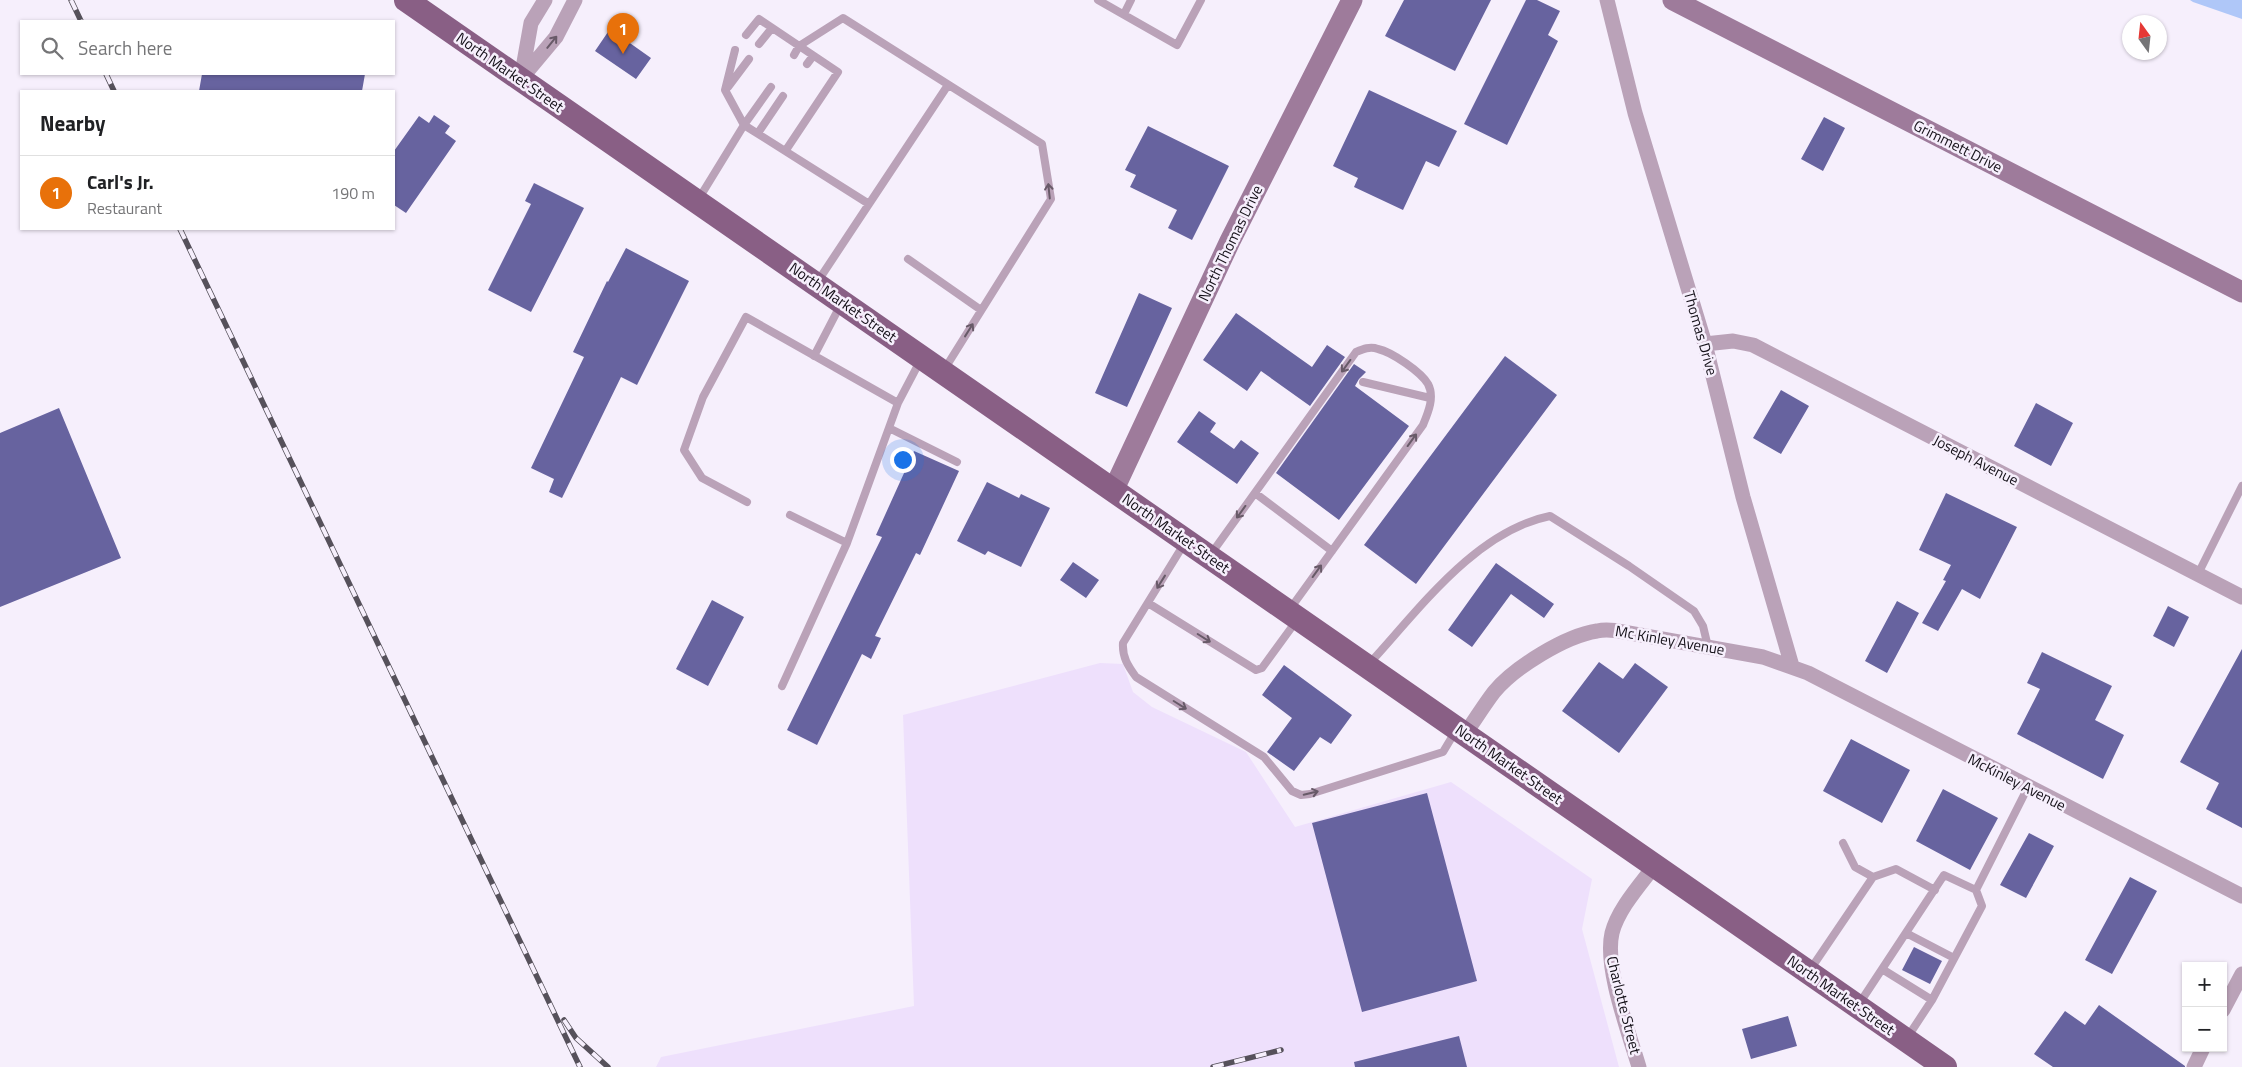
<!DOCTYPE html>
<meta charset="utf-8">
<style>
body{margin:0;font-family:"Titillium Web",sans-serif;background:#f2f2f2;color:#202124}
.controls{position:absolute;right:15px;bottom:15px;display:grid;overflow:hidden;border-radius:0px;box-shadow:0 1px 4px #0004}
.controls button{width:45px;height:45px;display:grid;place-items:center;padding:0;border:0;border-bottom:1px solid #e0e0e0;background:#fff;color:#202124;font:25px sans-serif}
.compass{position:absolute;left:2122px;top:15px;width:45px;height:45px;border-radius:50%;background:#fff;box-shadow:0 1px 4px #0004;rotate:345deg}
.you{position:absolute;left:902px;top:459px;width:18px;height:18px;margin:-12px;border:4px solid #fff;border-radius:50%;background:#1a73e8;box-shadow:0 0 0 8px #1a73e833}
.badge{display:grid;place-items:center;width:32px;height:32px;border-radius:50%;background:#111827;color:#fff;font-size:16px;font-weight:700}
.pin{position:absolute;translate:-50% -41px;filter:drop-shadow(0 1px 2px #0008)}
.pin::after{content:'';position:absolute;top:26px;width:18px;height:15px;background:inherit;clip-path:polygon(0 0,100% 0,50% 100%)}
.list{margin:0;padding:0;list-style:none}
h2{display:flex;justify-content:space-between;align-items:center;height:65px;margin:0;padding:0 20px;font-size:21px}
h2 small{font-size:16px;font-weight:400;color:#757577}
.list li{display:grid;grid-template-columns:32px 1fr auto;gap:15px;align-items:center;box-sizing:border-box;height:75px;padding:0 20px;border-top:1px solid #e0e0e0}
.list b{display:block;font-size:19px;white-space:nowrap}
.list p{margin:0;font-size:16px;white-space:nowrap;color:#757577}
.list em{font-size:16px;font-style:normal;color:#757577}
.icon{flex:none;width:28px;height:28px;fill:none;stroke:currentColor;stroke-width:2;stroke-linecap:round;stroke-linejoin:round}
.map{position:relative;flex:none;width:2242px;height:1067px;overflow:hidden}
.search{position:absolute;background:#fff;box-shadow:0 1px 4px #0004;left:20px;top:20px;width:375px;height:55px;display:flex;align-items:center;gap:12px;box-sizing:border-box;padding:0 18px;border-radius:0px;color:#757577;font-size:19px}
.panel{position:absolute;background:#fff;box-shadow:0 1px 4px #0004;left:20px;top:90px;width:375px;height:140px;border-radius:0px}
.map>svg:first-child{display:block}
</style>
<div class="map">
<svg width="2242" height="1067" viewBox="0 0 2242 1067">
<rect width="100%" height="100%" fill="#f6effc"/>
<!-- built -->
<path fill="#eee0fc" d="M1100,663L1123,664L1133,692L1152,707L1246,752L1295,827L1451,782L1592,879L1582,929L1619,1067H656L661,1057L914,1006L903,715Z"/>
<!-- water -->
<path fill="#afc7f8" d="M2190,0H2242V19L2193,2Z"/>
<!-- building -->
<path fill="#67639f" d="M1404,0H1491L1455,71L1385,36Z
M1526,0H1537L1560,11L1548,35L1558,41L1507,145L1464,124Z
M610,29L651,58L636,79L595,51Z
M202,74H365L362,91H199Z
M1369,90L1457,131L1439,167L1426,161L1403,210L1354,187L1358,178L1333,166Z
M434,115L450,126L445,133L456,141L406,213L394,205V151L419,116L429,123Z
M1824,117L1845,128L1823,171L1801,159Z
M1148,126L1229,166L1192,240L1168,228L1177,210L1130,187L1136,175L1125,170Z
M534,183L584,208L531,312L488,290L531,204L525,201Z
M626,248L689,281L637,385L621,377L562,498L549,492L554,479L531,468L584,357L573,352L607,281L608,282Z
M1139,293L1172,308L1127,407L1095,393Z
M1236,313L1312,367L1327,345L1345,357L1310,406L1261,371L1247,391L1203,360Z
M1505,356L1557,395L1416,584L1364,545Z
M1354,364L1366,372L1359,379L1355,386L1409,426L1339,520L1276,473Z
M1781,390L1809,406L1781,454L1753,438Z
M2036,403L2073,423L2051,466L2014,446Z
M59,408L121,558L0,607V433Z
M1199,411L1216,423L1210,432L1234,449L1241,440L1259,453L1237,484L1177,442Z
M914,451L959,471L920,555L916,553L875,636L881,638L871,659L862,654L817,745L787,730L882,537L876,535Z
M987,482L1019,498L1021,494L1050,508L1021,567L988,551L985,555L957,541Z
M1946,493L2017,527L1980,599L1962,589L1938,631L1922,623L1946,581L1943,580L1951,565L1919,550Z
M1073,562L1099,580L1086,598L1060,580Z
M1496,563L1554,604L1544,618L1511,594L1472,647L1448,630Z
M712,600L744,617L708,686L676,669Z
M1897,601L1919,613L1887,673L1865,661Z
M2168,606L2189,617L2174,647L2153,636Z
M2242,649V828L2206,809L2219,783L2180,762Z
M2042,652L2112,686L2095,720L2124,735L2103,779L2017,734L2040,689L2027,683Z
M1599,662L1623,679L1635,663L1668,687L1619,753L1562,711Z
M1284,665L1352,715L1331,744L1320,737L1294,771L1267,752L1292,718L1262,695Z
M1851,739L1910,770L1882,823L1823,791Z
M1943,789L1998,818L1970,870L1916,841Z
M1427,793L1477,981L1362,1012L1312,823Z
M2029,833L2054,846L2026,898L2000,885Z
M2130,877L2157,891L2112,974L2085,960Z
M1914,947L1942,961L1930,984L1902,970Z
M2099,1005L2185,1066V1067H2053L2034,1054L2065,1011L2085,1025Z
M1788,1016L1797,1046L1751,1059L1742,1029Z
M1459,1036L1467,1067H1355L1354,1062Z"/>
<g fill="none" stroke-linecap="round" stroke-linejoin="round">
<!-- lane -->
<path stroke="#baa2b8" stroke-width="8" d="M1098,0L1177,45L1201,0
M1124,14L1131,0
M746,35L759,19L838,72L786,150
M759,44L772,28
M735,50L725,90L744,125L771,87
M794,55L799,46L843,18L1042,144L1051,199L944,370
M807,64L813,56
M728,87L749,59
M758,133L783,96
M698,200L744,125L869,204L818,281
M869,204L948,85
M908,259L981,310
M814,356L841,304
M1363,382L1430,398
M898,403L920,361
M889,428L957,462
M1255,493L1332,551
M747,502L702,478L684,450L703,397L746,317L898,403L847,543L782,686
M790,515L847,543
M1184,544L1123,643C1122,657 1128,666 1136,677L1264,757L1292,791L1301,795L1310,794L1443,752L1455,732
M1211,554L1356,352C1363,349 1370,346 1378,349C1392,352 1421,372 1428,384C1435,397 1428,413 1423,425L1290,609
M2198,574L2242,486
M1148,603L1256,670L1262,668L1297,620
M1369,664C1418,611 1475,531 1550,516L1629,566L1694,611L1703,626L1708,647
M1843,843L1855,867L1873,877
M1906,933L1954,958
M1882,969L1932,1000
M1810,970L1873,877L1896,869L1935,890
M1859,1004L1944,875L1976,890
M1907,1038L1932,1000L1982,906L1976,890L2028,787"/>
<!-- street -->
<path stroke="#baa2b8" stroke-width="15" d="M1607,0L1635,113L1705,344L1743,497L1792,666
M521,79L531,23L545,0
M520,80L556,37L575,0
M1705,344L1733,341L1753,345L2242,597
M1465,734C1475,720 1484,705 1494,692C1515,667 1565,636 1597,631C1606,629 1614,630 1624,632L1763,657L1808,673L2242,896
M2223,1010L2242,974
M1639,1067C1629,1033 1604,967 1612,933C1618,909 1640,885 1655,865
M2194,1067L2203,1048"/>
<!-- secondary -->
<path stroke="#9e7b9b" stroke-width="21" d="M1673,0L2242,292
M1114,489L1230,241L1352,0"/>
<!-- primary -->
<path stroke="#895f85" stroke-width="24" d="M406,0L1945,1067"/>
<!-- rail casing -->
<g stroke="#56515b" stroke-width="5.5">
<path id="rail" d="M71,0L81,21
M106,74L114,91
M180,229L580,1067
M564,1020L576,1038L608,1067
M1213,1067L1281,1050"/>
</g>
<!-- rail -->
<use href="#rail" stroke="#f6effc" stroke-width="4" stroke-dasharray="11" stroke-linecap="butt"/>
</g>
<!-- one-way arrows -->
<defs><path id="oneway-shaft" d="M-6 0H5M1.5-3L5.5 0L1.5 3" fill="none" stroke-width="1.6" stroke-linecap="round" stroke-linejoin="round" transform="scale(1.25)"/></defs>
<g stroke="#685a68">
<use href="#oneway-shaft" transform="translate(552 42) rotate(-51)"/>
<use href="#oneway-shaft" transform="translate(1049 191) rotate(-96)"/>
<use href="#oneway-shaft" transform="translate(969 330) rotate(-58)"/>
<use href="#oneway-shaft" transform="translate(1346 366) rotate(126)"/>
<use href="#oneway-shaft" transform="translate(1412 440) rotate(-54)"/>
<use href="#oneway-shaft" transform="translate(1241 512) rotate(126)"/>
<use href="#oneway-shaft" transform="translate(1317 571) rotate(-54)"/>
<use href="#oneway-shaft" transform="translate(1161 582) rotate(122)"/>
<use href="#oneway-shaft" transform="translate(1204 638) rotate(32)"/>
<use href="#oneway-shaft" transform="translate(1180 705) rotate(32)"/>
<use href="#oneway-shaft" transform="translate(1311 793) rotate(-13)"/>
</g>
<g text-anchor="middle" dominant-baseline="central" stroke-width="5" stroke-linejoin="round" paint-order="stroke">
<!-- street labels -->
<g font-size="15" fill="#151119" stroke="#f6effc">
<text transform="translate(510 72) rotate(35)">North Market Street</text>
<text transform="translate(1958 146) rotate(27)">Grimmett Drive</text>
<text transform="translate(1230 243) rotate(-64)">North Thomas Drive</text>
<text transform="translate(843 302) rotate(35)">North Market Street</text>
<text transform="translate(1701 333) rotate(74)">Thomas Drive</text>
<text transform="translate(1976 460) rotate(27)">Joseph Avenue</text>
<text transform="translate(1176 533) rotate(35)">North Market Street</text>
<text transform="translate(1670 640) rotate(10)">Mc Kinley Avenue</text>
<text transform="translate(1509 764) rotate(35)">North Market Street</text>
<text transform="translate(2017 782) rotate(27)">McKinley Avenue</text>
<text transform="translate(1841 995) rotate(35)">North Market Street</text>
<text transform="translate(1624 1005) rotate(76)">Charlotte Street</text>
</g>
</g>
</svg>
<div class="controls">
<button>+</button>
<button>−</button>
</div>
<svg class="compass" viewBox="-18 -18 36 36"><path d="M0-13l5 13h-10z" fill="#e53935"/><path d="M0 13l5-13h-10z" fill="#757577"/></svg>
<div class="you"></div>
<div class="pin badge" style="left:623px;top:54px;background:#e8710a">1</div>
<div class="search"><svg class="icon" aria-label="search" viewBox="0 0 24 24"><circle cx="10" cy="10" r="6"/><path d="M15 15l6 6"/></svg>Search here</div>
<section class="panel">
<h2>Nearby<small></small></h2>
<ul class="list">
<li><span class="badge" style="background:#e8710a">1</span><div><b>Carl's Jr.</b><p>Restaurant</p></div><em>190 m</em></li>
</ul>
</section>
</div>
